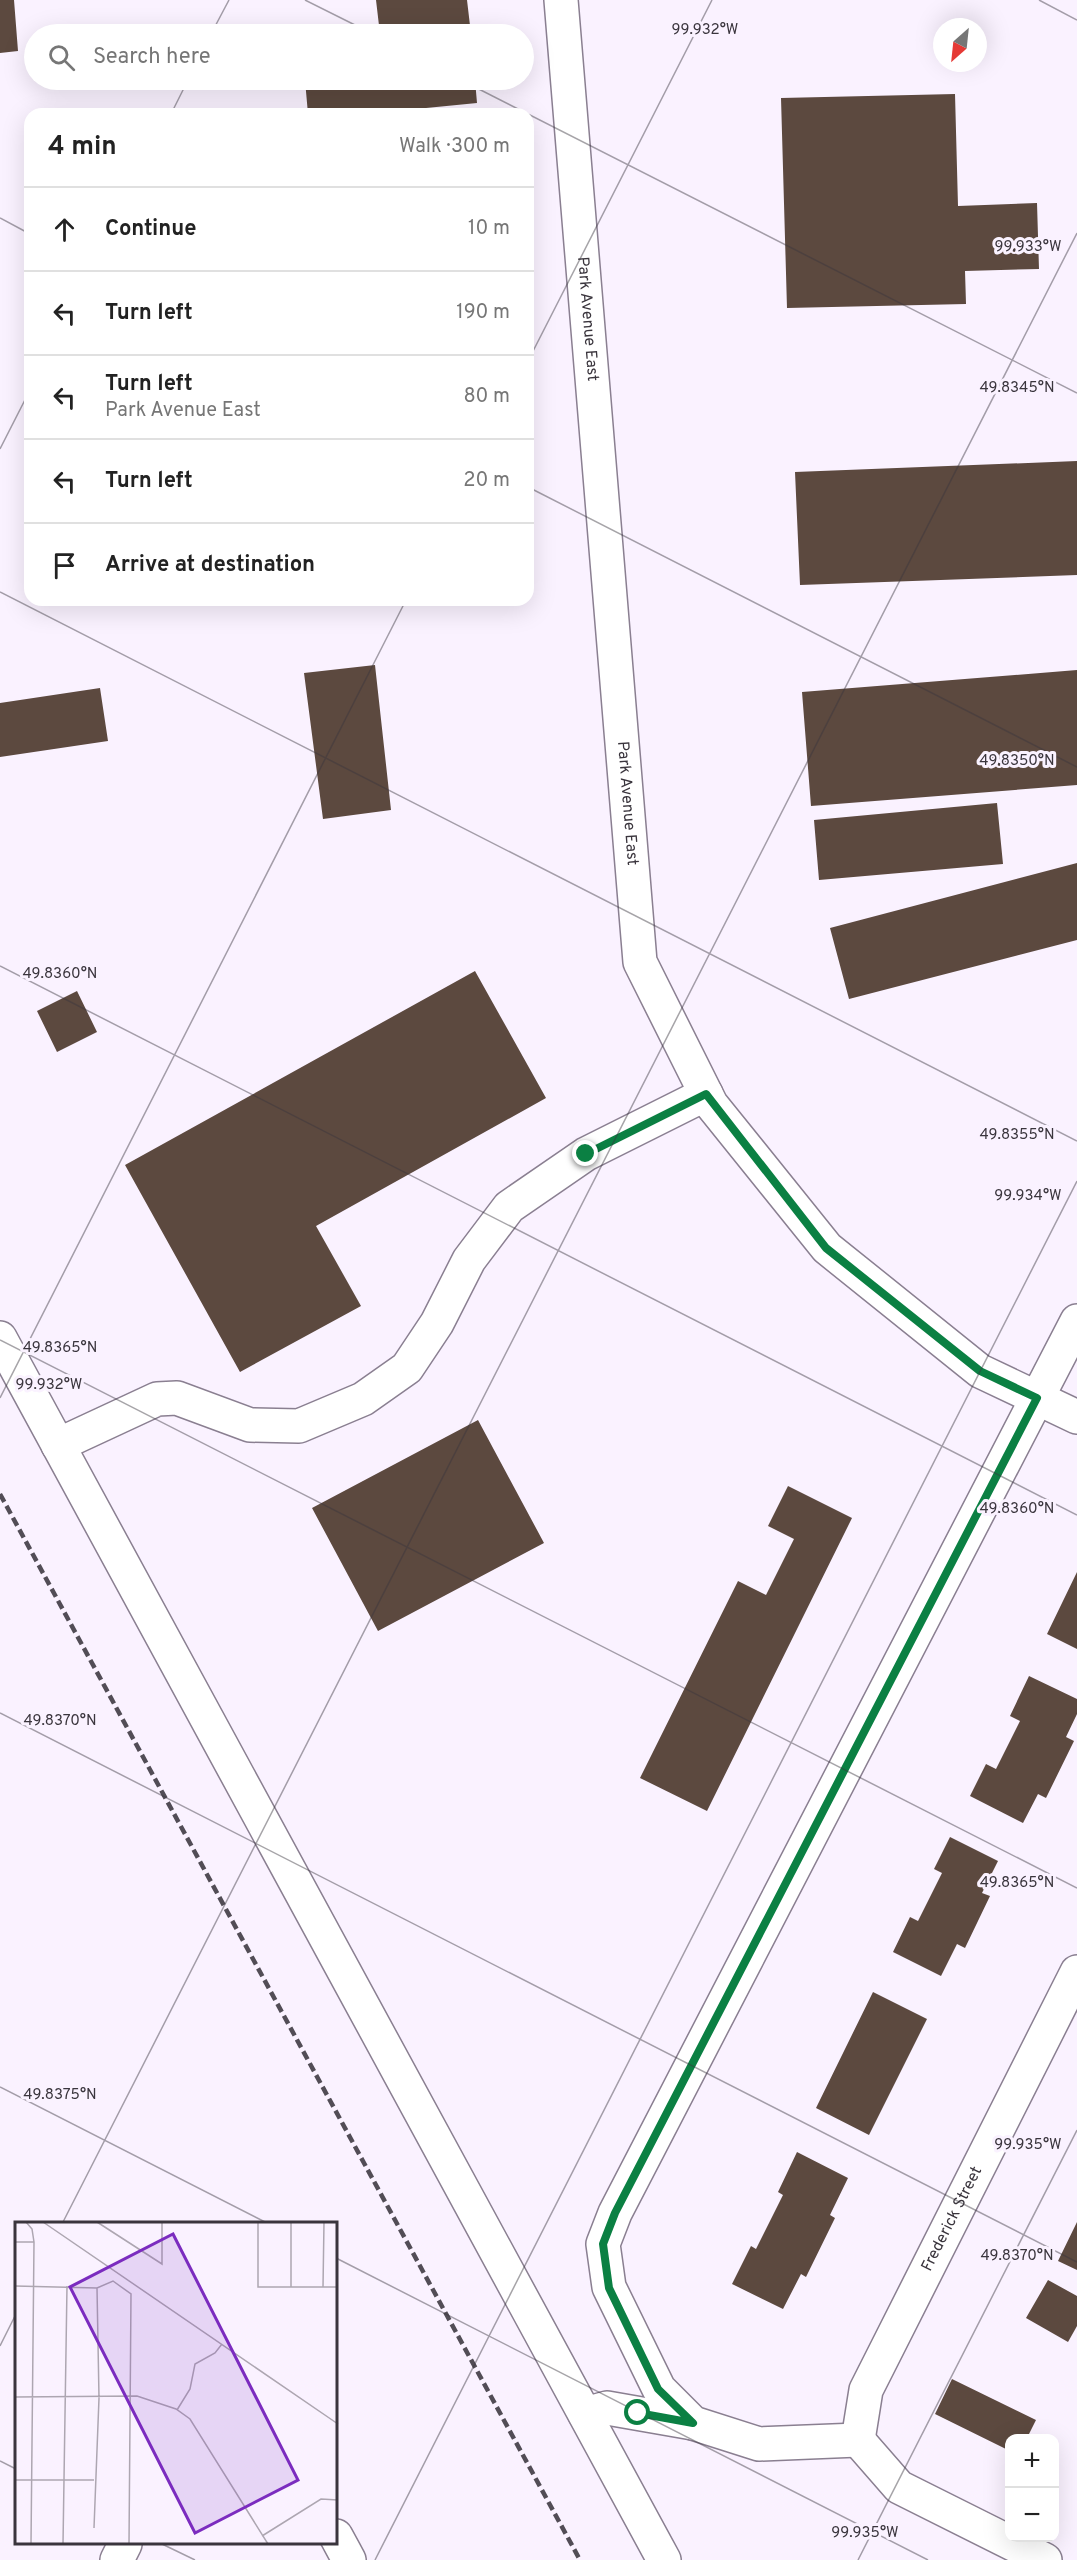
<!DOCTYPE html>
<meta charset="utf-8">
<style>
body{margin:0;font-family:Overpass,sans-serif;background:#f6f6f6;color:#222}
.controls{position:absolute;right:18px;bottom:18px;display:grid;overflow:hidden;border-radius:12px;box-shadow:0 6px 24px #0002}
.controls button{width:54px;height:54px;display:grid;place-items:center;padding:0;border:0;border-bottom:2px solid #e0e0e0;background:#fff;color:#222;font:30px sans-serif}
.compass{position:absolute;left:933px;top:18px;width:54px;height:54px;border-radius:50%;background:#fff;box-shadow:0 6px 24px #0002;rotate:207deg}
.stop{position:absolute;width:18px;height:18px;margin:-14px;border:4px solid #0b8043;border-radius:50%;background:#fff}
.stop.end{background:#0b8043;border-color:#fff;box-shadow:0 2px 6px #0008}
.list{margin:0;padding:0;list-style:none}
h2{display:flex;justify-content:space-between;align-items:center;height:78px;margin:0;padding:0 24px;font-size:26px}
h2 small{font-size:20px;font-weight:400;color:#767676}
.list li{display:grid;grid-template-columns:39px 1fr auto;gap:18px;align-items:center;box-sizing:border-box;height:84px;padding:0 24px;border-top:2px solid #e0e0e0}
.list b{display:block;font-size:22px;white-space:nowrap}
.list p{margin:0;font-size:20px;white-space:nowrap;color:#767676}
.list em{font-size:20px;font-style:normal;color:#767676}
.icon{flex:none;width:33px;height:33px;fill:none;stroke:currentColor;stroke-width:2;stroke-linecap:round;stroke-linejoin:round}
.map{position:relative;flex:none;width:1077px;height:2560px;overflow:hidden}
.search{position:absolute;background:#fff;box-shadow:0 6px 24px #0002;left:24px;top:24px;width:510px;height:66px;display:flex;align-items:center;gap:15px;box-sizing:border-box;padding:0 21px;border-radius:33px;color:#767676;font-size:22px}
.panel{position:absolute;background:#fff;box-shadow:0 6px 24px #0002;left:24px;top:108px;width:510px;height:498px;border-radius:18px}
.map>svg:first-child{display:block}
</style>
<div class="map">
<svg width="1077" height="2560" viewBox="0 0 1077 2560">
<rect width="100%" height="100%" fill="#faf2ff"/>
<!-- building -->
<path fill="#5c493f" d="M0,0H14L18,51L0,53Z
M376,0H467L471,34H380Z
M305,80H475L477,103L365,114H308Z
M955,94L958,206L1037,203L1039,269L965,271L966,304L787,308L781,98Z
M1077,461V575L800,585L795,472Z
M375,665L391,810L323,819L304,673Z
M1077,670V785L811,806L802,692Z
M100,688L108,741L0,757V703Z
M997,803L1003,864L819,880L814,820Z
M1077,863V940L849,999L830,928Z
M475,971L546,1098L316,1226L361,1306L240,1372L125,1165Z
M77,991L97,1032L57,1052L37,1011Z
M478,1420L544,1543L378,1631L312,1508Z
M788,1486L852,1518L707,1811L640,1778L738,1581L766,1595L794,1539L768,1526Z
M1077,1572V1649L1047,1634Z
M1029,1676L1077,1699V1714L1066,1737L1074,1741L1046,1798L1038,1794L1023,1823L970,1796L986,1764L996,1769L1020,1721L1010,1716Z
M950,1837L998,1861L982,1893L990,1896L965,1948L957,1944L941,1976L893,1952L910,1917L918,1921L942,1873L934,1869Z
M873,1992L927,2019L869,2135L816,2108Z
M797,2152L848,2178L830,2215L835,2218L806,2277L801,2274L783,2309L732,2284L751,2246L756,2249L783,2195L778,2192Z
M1077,2222V2270L1058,2261Z
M1048,2280L1077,2296V2326L1068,2342L1026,2318Z
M952,2379L1036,2420L1027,2438H1010V2451L935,2414Z"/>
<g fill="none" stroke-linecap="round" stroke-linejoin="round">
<!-- minor casing -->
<g stroke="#8a7f91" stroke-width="36">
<g id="minor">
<path id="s1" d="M561,0L640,962L711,1104L827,1248L980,1371L1077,1417"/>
<path d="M0,1338L664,2560"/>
<path d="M58,1445L157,1399L177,1398L250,1425L299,1426L363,1399L407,1368L437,1323L469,1260L509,1207L586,1154L706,1094"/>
<path d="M585,2414L607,2408L693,2423"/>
<path d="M858,2440L759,2444L693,2423L659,2389L609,2287L603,2244L615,2213L1077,1321"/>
<path id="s2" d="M858,2440L866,2390L1077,1972"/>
<path d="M858,2440L899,2487L1045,2560"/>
<path d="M336,2536L349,2560"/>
<path d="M117,2560L125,2544"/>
</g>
</g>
<!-- minor -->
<use href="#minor" stroke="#fff" stroke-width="33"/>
<!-- rail -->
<path stroke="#524d56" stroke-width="4.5" stroke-dasharray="9 4.5" stroke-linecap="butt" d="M0,1494L580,2560"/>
</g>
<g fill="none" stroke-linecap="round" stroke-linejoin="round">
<!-- route -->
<path stroke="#0b8043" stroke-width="8" d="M586,1154L706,1094L826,1248L980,1371L1037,1398L615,2213L603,2244L609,2288L658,2389L693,2423L638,2413"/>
</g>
<!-- ticks -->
<path fill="none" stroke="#3a353d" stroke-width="1.5" stroke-opacity="0.45" d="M305,0L373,34M1039,0L1077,20M211,34L229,0M461,80L1077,393M171,114L188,80M0,218L30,234M528,361L712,0M0,449L30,390M528,487L1077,767M0,592L1077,1141M0,966L1077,1515M0,1340L1077,1888M0,1398L406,600M0,1713L1077,2262M0,2087L269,2224M62,2224L1077,233M336,2258L928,2560M0,2346L16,2314M0,2461L16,2469M162,2544L195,2560M375,2560L1077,1181M858,2560L1077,2130"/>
<g text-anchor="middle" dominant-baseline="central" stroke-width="6" stroke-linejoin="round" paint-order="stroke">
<!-- street labels -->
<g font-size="16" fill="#3a353d" stroke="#faf2ff">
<text stroke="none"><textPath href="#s1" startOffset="320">Park Avenue East</textPath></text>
<text stroke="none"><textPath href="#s1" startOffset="806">Park Avenue East</textPath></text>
<text stroke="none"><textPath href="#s2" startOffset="242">Frederick Street</textPath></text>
</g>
</g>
<!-- overview -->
<g transform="translate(15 2222)">
<rect width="322" height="322" fill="#faf2ff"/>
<path fill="none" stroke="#ada6b1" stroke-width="1.5" d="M11,0L17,7L19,20L16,322M28,0L323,202M82,0L147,42V0M243,0V65H323M0,20H19M0,64L82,66M276,65V0M308,65L309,0M82,66L98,59L116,72L114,322M0,175L122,174L161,187L175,197L253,322M162,188L175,167L180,142L200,131L207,122M0,258H79M79,306L84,176L82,66M247,314L306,277L323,278M48,322L52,64"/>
<path fill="#7b2cbf" fill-opacity="0.15" stroke="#7b2cbf" stroke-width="3" d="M158,12L283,258L180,311L55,65Z"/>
<rect width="322" height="322" fill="none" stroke="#3a353d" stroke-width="3"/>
</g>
<g font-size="15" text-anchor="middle" fill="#3a353d" stroke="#faf2ff" stroke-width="6" stroke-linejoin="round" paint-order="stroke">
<text x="705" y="34">99.932°W</text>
<text x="1028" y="251">99.933°W</text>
<text x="1017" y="392">49.8345°N</text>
<text x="1017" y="765">49.8350°N</text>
<text x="60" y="978">49.8360°N</text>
<text x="1017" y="1139">49.8355°N</text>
<text x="1028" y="1200">99.934°W</text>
<text x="60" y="1352">49.8365°N</text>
<text x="49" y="1389">99.932°W</text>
<text x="1017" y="1513">49.8360°N</text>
<text x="60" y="1725">49.8370°N</text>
<text x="1017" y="1887">49.8365°N</text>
<text x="60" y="2099">49.8375°N</text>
<text x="1028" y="2149">99.935°W</text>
<text x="1017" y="2260">49.8370°N</text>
<text x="865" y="2537">99.935°W</text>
</g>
</svg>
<div class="controls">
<button>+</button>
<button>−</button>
</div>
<svg class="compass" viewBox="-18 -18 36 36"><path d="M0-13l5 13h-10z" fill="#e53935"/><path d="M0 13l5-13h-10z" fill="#767676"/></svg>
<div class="stop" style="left:638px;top:2413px"></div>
<div class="stop end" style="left:586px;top:1154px"></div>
<div class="search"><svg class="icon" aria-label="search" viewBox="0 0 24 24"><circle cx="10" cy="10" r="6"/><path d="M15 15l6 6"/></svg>Search here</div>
<section class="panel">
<h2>4 min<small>Walk · 300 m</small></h2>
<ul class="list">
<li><svg class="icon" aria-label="ahead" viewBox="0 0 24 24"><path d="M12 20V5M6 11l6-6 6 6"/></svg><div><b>Continue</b></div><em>10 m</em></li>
<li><svg class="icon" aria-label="left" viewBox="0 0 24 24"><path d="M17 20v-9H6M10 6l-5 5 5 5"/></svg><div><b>Turn left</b></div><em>190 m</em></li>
<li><svg class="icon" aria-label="left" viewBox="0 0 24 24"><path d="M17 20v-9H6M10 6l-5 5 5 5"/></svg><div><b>Turn left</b><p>Park Avenue East</p></div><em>80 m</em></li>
<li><svg class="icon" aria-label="left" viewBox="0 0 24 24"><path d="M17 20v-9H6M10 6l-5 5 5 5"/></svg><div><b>Turn left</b></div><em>20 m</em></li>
<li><svg class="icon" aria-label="arrive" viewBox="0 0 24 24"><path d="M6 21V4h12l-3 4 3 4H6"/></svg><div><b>Arrive at destination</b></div></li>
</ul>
</section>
</div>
